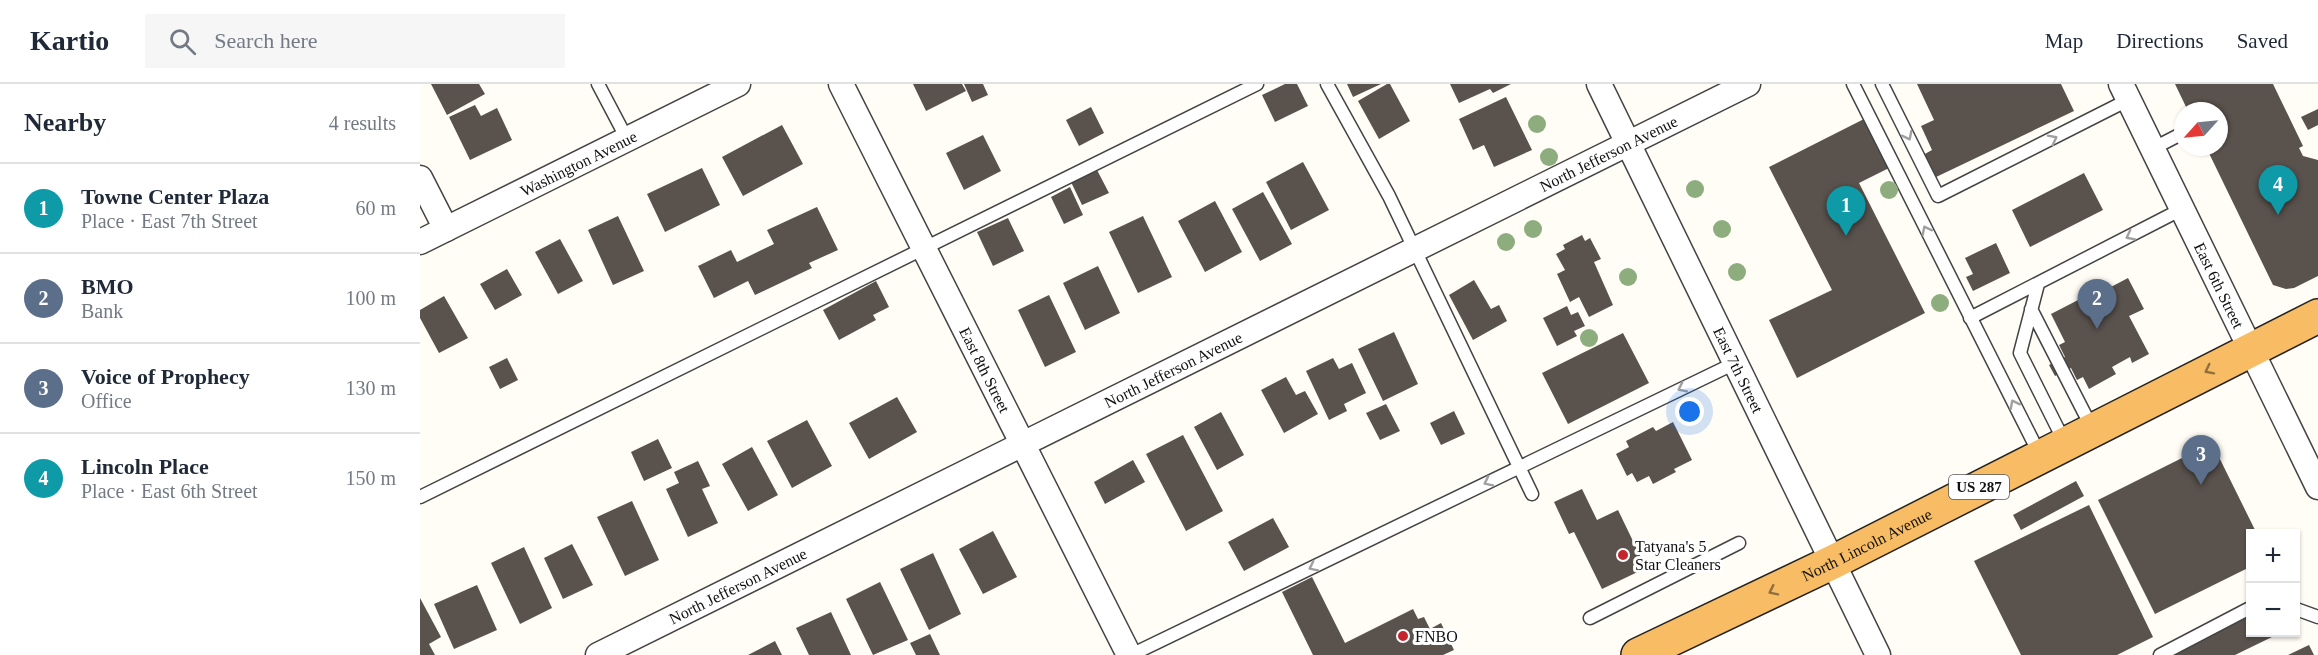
<!DOCTYPE html>
<meta charset="utf-8">
<style>
body{margin:0;font-family:Georgia,serif;background:#f6f6f7;color:#1f2937}
.controls{position:absolute;right:18px;bottom:18px;display:grid;overflow:hidden;border-radius:0px;box-shadow:0 2px 4px #0004}
.controls button{width:54px;height:54px;display:grid;place-items:center;padding:0;border:0;border-bottom:2px solid #e0e1e3;background:#fff;color:#1f2937;font:30px sans-serif}
.compass{position:absolute;left:1754px;top:18px;width:54px;height:54px;border-radius:50%;background:#fff;box-shadow:0 2px 4px #0004;rotate:243deg}
.you{position:absolute;left:1270px;top:328px;width:21px;height:21px;margin:-15px;border:4px solid #fff;border-radius:50%;background:#1a73e8;box-shadow:0 0 0 9px #1a73e833}
.badge{display:grid;place-items:center;width:39px;height:39px;border-radius:50%;background:#c4262e;color:#fff;font-size:20px;font-weight:700}
.pin{position:absolute;translate:-50% -50px;filter:drop-shadow(0 2px 3px #0008)}
.pin::after{content:'';position:absolute;top:32px;width:21px;height:18px;background:inherit;clip-path:polygon(0 0,100% 0,50% 100%)}
.list{margin:0;padding:0;list-style:none}
h2{display:flex;justify-content:space-between;align-items:center;height:78px;margin:0;padding:0 24px;font-size:26px}
h2 small{font-size:20px;font-weight:400;color:#747a83}
.list li{display:grid;grid-template-columns:39px 1fr auto;gap:18px;align-items:center;box-sizing:border-box;height:90px;padding:0 24px;border-top:2px solid #e0e1e3}
.list b{display:block;font-size:22px;white-space:nowrap}
.list p{margin:0;font-size:20px;white-space:nowrap;color:#747a83}
.list em{font-size:20px;font-style:normal;color:#747a83}
.icon{flex:none;width:33px;height:33px;fill:none;stroke:currentColor;stroke-width:2;stroke-linecap:round;stroke-linejoin:round}
.map{position:relative;flex:none;width:1898px;height:571px;overflow:hidden}
header{display:flex;align-items:center;gap:36px;box-sizing:border-box;height:84px;padding:0 30px;background:#fff;border-bottom:2px solid #e0e1e3}
header strong{font-size:28px}
nav{display:flex;gap:33px;margin-inline-start:auto;font-size:21px}
.search{width:420px;height:54px;background:#f6f6f7;display:flex;align-items:center;gap:15px;box-sizing:border-box;padding:0 21px;border-radius:0px;color:#747a83;font-size:22px}
main{display:flex}
aside{flex:1;background:#fff}
.map>svg:first-child{display:block}
</style>
<header>
<strong>Kartio</strong>
<div class="search"><svg class="icon" aria-label="search" viewBox="0 0 24 24"><circle cx="10" cy="10" r="6"/><path d="M15 15l6 6"/></svg>Search here</div>
<nav><a>Map</a><a>Directions</a><a>Saved</a></nav>
</header>
<main>
<aside>
<h2>Nearby<small>4 results</small></h2>
<ul class="list">
<li><span class="badge" style="background:#0f9aa8">1</span><div><b>Towne Center Plaza</b><p>Place · East 7th Street</p></div><em>60 m</em></li>
<li><span class="badge" style="background:#5c6f8a">2</span><div><b>BMO</b><p>Bank</p></div><em>100 m</em></li>
<li><span class="badge" style="background:#5c6f8a">3</span><div><b>Voice of Prophecy</b><p>Office</p></div><em>130 m</em></li>
<li><span class="badge" style="background:#0f9aa8">4</span><div><b>Lincoln Place</b><p>Place · East 6th Street</p></div><em>150 m</em></li>
</ul>
</aside>
<div class="map">
<svg width="1898" height="571" viewBox="0 0 1898 571">
<rect width="100%" height="100%" fill="#fffdf5"/>
<!-- building -->
<path fill="#5a524d" d="M11,0H59L65,10L27,31Z
M493,0H542L546,7L506,27Z
M544,0H563L568,11L552,18Z
M865,0H877L888,22L855,38L842,11Z
M927,0H961L933,13Z
M967,0H970L990,37L959,55L938,17Z
M1030,0H1091L1073,9L1070,5L1039,19Z
M1497,0H1641L1654,27L1514,94L1503,71L1512,66L1501,42L1514,36Z
M1755,0H1853L1883,62L1879,64L1883,72L1898,76V192L1874,204L1866,205L1853,201L1786,63H1799V27H1768Z
M1086,13L1112,66L1074,83L1064,61L1053,66L1039,35Z
M55,21L61,32L77,24L92,56L50,76L29,33Z
M671,23L684,49L659,62L646,36Z
M1898,25V41L1888,46L1881,33Z
M1444,35L1469,84L1439,99L1505,229L1377,294L1349,236L1412,206L1349,83Z
M362,41L383,80L323,112L302,73Z
M563,51L581,87L544,106L526,69Z
M883,78L909,126L871,146L846,98Z
M282,84L300,121L245,148L227,110Z
M677,86L689,109L662,121L651,98Z
M1664,89L1683,126L1610,163L1592,126Z
M650,103L663,131L644,140L631,113Z
M843,108L872,160L840,177L812,125Z
M795,117L822,168L785,188L758,137Z
M397,123L418,166L389,179L392,184L335,211L328,197L294,214L278,182L311,166L317,178L354,160L347,146Z
M198,132L224,187L193,201L168,146Z
M723,132L752,193L718,209L689,148Z
M588,134L604,167L573,182L557,148Z
M1162,151L1165,157L1170,154L1181,175L1174,178L1193,221L1169,233L1159,213L1150,218L1137,190L1145,186L1136,170L1145,165L1143,161Z
M140,155L163,197L138,210L115,168Z
M1576,159L1590,189L1553,207L1546,193L1553,190L1545,174Z
M678,182L700,229L665,246L643,199Z
M87,185L102,211L75,226L60,200Z
M1708,194L1724,225L1709,232L1729,270L1712,279L1710,273L1692,283L1696,290L1669,305L1663,293L1657,296L1651,284L1635,292L1629,281L1645,273L1639,261L1645,258L1631,230L1660,215L1664,223L1691,208L1689,204Z
M1054,196L1071,225L1079,221L1087,237L1053,256L1029,211Z
M456,197L469,223L453,231L456,236L419,256L403,226Z
M629,211L656,268L625,283L598,226Z
M24,212L48,254L19,269L0,234V226Z
M1147,222L1151,231L1158,228L1165,242L1154,247L1157,252L1137,262L1123,234Z
M974,248L998,300L963,317L938,265Z
M1203,249L1229,299L1148,340L1122,289Z
M87,274L98,296L80,305L69,283Z
M913,274L919,285L932,279L946,309L924,320L927,327L909,336L886,287Z
M866,293L876,311L885,307L898,330L864,349L841,306Z
M477,313L497,348L449,375L429,339Z
M966,320L980,347L960,356L946,329Z
M1034,327L1045,350L1021,361L1010,339Z
M801,328L824,371L797,386L774,343Z
M387,336L412,382L372,404L347,357Z
M1253,338L1272,376L1254,385L1256,388L1233,400L1229,392L1217,398L1212,389L1207,392L1196,370L1209,363L1206,357L1233,343L1236,347Z
M763,351L803,427L766,447L726,370Z
M238,355L252,384L224,397L211,368Z
M1792,359L1837,450H1830V483L1735,530L1678,416Z
M332,363L358,411L328,427L302,380Z
M713,376L725,398L685,420L674,398Z
M278,377L290,402L282,405L298,439L268,453L246,405L259,399L254,388Z
M1656,397L1664,412L1601,446L1593,431Z
M1162,405L1177,436L1198,426L1226,484L1182,505L1154,448L1149,450L1134,418Z
M212,417L239,476L205,492L177,433Z
M1669,421L1733,553L1697,571H1601L1554,477Z
M853,434L869,463L824,487L808,458Z
M573,447L597,493L563,510L539,465Z
M152,460L173,501L143,515L124,474Z
M104,463L132,524L100,540L71,479Z
M513,469L541,530L509,546L480,485Z
M892,493L925,559L993,525L998,535L1004,533L1010,545L1021,539L1034,566L1023,571H893L862,508Z
M460,498L488,556L453,571L426,515Z
M57,501L77,546L34,565L14,520Z
M0,514L21,553L9,560L15,571H0Z
M411,528L431,571H389L376,544Z
M1830,531V548H1850L1852,553L1815,571H1747Z
M510,550L520,571H496L490,559Z
M355,557L362,571H328Z
M1889,561L1894,571H1868Z"/>
<g fill="none" stroke-linecap="round" stroke-linejoin="round">
<!-- service casing -->
<g stroke="#444" stroke-width="15">
<path id="service" d="M178,0L207,55
M907,0L969,112L1112,410
M1433,0L1620,371
M1462,0L1518,112L1708,16
M1732,65L1763,49
M1618,200L1600,269L1645,359
M1611,225L1672,344
M1550,234L1762,125
M0,413L837,0
M1876,525L1898,533
M1170,534L1319,459
M711,571L1315,279
M1740,571L1830,524"/>
</g>
<!-- minor casing -->
<g stroke="#444" stroke-width="27">
<g id="minor">
<path id="s1" d="M421,0L709,571"/>
<path id="s2" d="M1179,0L1458,571"/>
<path id="s3" d="M1701,0L1898,403"/>
<path d="M0,94L26,145"/>
<path id="s4" d="M0,158L318,0"/>
<path id="s5" d="M178,571L1328,0"/>
</g>
</g>
<!-- trunk casing -->
<g stroke="#222" stroke-width="36">
<g id="trunk">
<path id="s6" d="M1218,571L1413,478L1898,232"/>
</g>
</g>
<!-- service -->
<use href="#service" stroke="#fff" stroke-width="12"/>
<!-- minor -->
<use href="#minor" stroke="#fff" stroke-width="24"/>
<!-- trunk -->
<use href="#trunk" stroke="#f7bc64" stroke-width="33"/>
</g>
<!-- trees -->
<g fill="#8dad7f">
<circle cx="1117" cy="40" r="9"/>
<circle cx="1129" cy="73" r="9"/>
<circle cx="1275" cy="105" r="9"/>
<circle cx="1469" cy="106" r="9"/>
<circle cx="1113" cy="145" r="9"/>
<circle cx="1302" cy="145" r="9"/>
<circle cx="1086" cy="158" r="9"/>
<circle cx="1317" cy="188" r="9"/>
<circle cx="1208" cy="193" r="9"/>
<circle cx="1520" cy="219" r="9"/>
<circle cx="1169" cy="254" r="9"/>
</g>
<!-- one-way arrows -->
<defs><path id="oneway-chevron" d="M-2-3.5L2.5 0L-2 3.5" fill="none" stroke-width="1.6" stroke-linecap="round" stroke-linejoin="round" transform="scale(1.5)"/></defs>
<g stroke="#a0a0a0">
<use href="#oneway-chevron" transform="translate(1488 52) rotate(63)"/>
<use href="#oneway-chevron" transform="translate(1633 55) rotate(-27)"/>
<use href="#oneway-chevron" transform="translate(1506 146) rotate(-117)"/>
<use href="#oneway-chevron" transform="translate(1710 152) rotate(153)"/>
<use href="#oneway-chevron" transform="translate(1262 304) rotate(154)"/>
<use href="#oneway-chevron" transform="translate(1594 320) rotate(-117)"/>
<use href="#oneway-chevron" transform="translate(1068 398) rotate(154)"/>
<use href="#oneway-chevron" transform="translate(893 483) rotate(154)"/>
</g>
<g stroke="#906f3f">
<use href="#oneway-chevron" transform="translate(1789 286) rotate(153)"/>
<use href="#oneway-chevron" transform="translate(1353 507) rotate(154)"/>
</g>
<!-- markers -->
<g fill="#c4262e" stroke="#fff" stroke-width="2">
<circle cx="1203" cy="471" r="6"/>
<circle cx="983" cy="552" r="6"/>
</g>
<g text-anchor="middle" dominant-baseline="central" stroke-width="6" stroke-linejoin="round" paint-order="stroke">
<!-- shield labels -->
<rect fill="#fff" stroke="#585858" stroke-width="1.5" x="1529" y="391" width="60" height="24" rx="4.5"/>
<g font-size="15" font-weight="bold" fill="#111">
<text x="1559" y="403">US 287</text>
</g>
<!-- street labels -->
<g font-size="16" fill="#111" stroke="#fff">
<text stroke="none"><textPath href="#s5" startOffset="1128">North Jefferson Avenue</textPath></text>
<text stroke="none"><textPath href="#s4" startOffset="177">Washington Avenue</textPath></text>
<text stroke="none"><textPath href="#s3" startOffset="224">East 6th Street</textPath></text>
<text stroke="none"><textPath href="#s1" startOffset="320">East 8th Street</textPath></text>
<text stroke="none"><textPath href="#s5" startOffset="642">North Jefferson Avenue</textPath></text>
<text stroke="none"><textPath href="#s2" startOffset="318">East 7th Street</textPath></text>
<text stroke="none"><textPath href="#s6" startOffset="254">North Lincoln Avenue</textPath></text>
<text stroke="none"><textPath href="#s5" startOffset="156">North Jefferson Avenue</textPath></text>
</g>
<!-- poi labels -->
<g font-size="16" fill="#111" stroke="#fff" text-anchor="start">
<text x="1215" y="462">Tatyana's 5<tspan x="1215" dy="18">Star Cleaners</tspan></text>
<text x="995" y="552">FNBO</text>
</g>
</g>
</svg>
<div class="controls">
<button>+</button>
<button>−</button>
</div>
<svg class="compass" viewBox="-18 -18 36 36"><path d="M0-13l5 13h-10z" fill="#e53935"/><path d="M0 13l5-13h-10z" fill="#747a83"/></svg>
<div class="you"></div>
<div class="pin badge" style="left:1426px;top:152px;background:#0f9aa8">1</div>
<div class="pin badge" style="left:1677px;top:245px;background:#5c6f8a">2</div>
<div class="pin badge" style="left:1781px;top:401px;background:#5c6f8a">3</div>
<div class="pin badge" style="left:1858px;top:131px;background:#0f9aa8">4</div>
</div>
</main>
